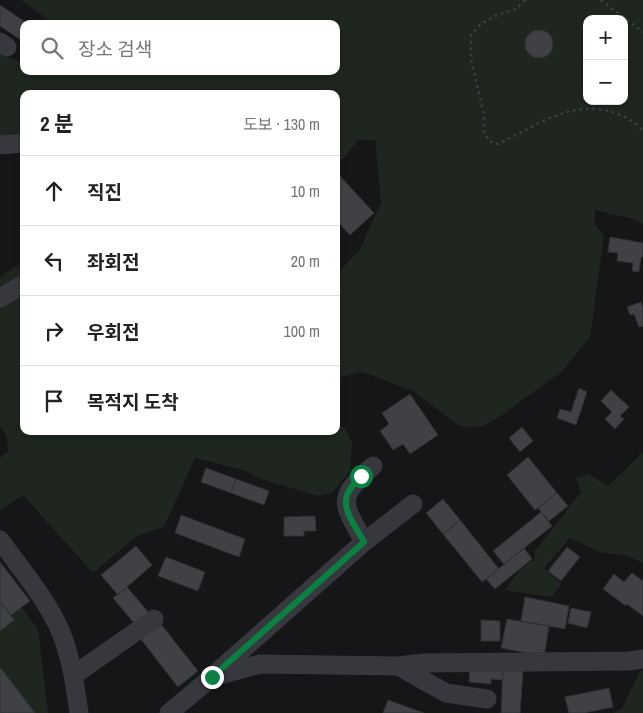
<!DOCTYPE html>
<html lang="ko">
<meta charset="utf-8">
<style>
body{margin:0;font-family:"Archivo Narrow","Noto Sans KR",sans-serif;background:#f6f6f6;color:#222}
.controls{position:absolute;right:15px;top:15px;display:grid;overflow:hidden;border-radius:10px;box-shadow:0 1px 4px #0004}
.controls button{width:45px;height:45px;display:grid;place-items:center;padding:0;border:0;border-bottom:1px solid #e0e0e0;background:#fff;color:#222;font:25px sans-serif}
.stop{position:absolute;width:15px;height:15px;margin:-11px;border:4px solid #0b8043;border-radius:50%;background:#fff}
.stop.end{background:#0b8043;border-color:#fff;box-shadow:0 1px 5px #0008}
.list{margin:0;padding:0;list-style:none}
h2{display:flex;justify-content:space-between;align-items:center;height:65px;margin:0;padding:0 20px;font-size:21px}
h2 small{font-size:16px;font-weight:400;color:#767676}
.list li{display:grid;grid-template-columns:32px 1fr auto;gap:15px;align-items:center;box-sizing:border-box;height:70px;padding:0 20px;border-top:1px solid #e0e0e0}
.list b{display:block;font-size:19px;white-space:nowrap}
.list em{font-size:16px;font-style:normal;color:#767676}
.icon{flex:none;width:28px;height:28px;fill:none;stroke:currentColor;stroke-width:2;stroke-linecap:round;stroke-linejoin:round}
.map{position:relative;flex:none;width:643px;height:713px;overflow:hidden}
.search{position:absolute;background:#fff;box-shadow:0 1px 4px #0004;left:20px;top:20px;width:320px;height:55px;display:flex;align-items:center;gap:12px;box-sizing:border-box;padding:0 18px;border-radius:10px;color:#767676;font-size:19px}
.panel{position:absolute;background:#fff;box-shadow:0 1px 4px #0004;left:20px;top:90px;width:320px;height:345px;border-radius:10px}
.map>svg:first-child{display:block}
</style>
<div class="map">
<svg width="643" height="713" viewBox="0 0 643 713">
<rect width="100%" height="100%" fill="#161618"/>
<!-- green -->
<path fill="#1e261f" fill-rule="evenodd" d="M21,0H643V224L633,219L595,210V224L604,236L590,337L562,371L498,418L485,425L472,428L458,425L413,391L374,376L360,372L341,377L336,383V275L360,249L381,203L375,140H358L336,167V94H24V137L0,139V53L24,64V71H336V24H54ZM587,19H624V101H587Z
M24,261V275L0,288V277Z
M24,293V431H336V423L345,429L352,442L350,471L332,493L318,496L258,478L246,471L195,458L164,527L137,536L93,573L23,495L0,510V458L8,451L7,437L0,426V306Z
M643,452V563L627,556L599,552L570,538L544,568L561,584L552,597L505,590L519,571L535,558V551L581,492L576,478L589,474L608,486Z
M0,579L38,629L48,713H0Z
M640,671H643V713H614L622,708Z"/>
<!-- building -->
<path fill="#404145" stroke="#303034" d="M0,5L28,24H24V42L0,26Z
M525 44a14 14 0 1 1 28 0a14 14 0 1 1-28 0Z
M340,176L374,213L350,235L336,220V179Z
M610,237L643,243V257H641L639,272L632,271L633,263L617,261L618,253L608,252Z
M641,302L643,308V326L639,327L634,314L630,315L627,307Z
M579,388L587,392L576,425L557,418L560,409L571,412Z
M611,390L629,407L620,416L624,419L615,429L605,419L612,412L601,401Z
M410,394L438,435L410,454L403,444L393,450L380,431L389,424L382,413Z
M522,427L533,441L520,452L509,438Z
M528,457L557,493L535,510L507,475Z
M206,468L236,479L231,493L201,482Z
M236,479L269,491L264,505L231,493Z
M557,493L568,506L549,521L538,508Z
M443,499L460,520L443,534L426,513Z
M541,512L552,526L504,564L493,551Z
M181,515L245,539L239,557L175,533Z
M315,516L316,531H304V536H284V517Z
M460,520L499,569L482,582L443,534Z
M136,546L152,565L118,595L101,575Z
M567,547L580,557L561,581L548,571Z
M524,548L532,559L495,589L486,579Z
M166,557L205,572L198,591L158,576Z
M0,562L30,601L11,615L0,601Z
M632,573L643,581V616L627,604L626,606L603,589L614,574L624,582Z
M127,587L149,613L135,624L113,598Z
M525,597L569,606L565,629L521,621Z
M0,601L14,620L0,631Z
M571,608L591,612L587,628L568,623Z
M507,619L549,626L544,656L501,648Z
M481,620L500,621V641H481Z
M160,623L198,671L178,687L140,638Z
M0,667L35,713H0Z
M470,667L503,670L502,680L491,679V684L469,682Z
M503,670L523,671L520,713H501Z
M609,688L613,707L584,713H569L565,697Z
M388,700L424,713H383Z"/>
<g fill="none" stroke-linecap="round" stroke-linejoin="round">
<!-- path -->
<path stroke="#3d3f44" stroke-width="2.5" stroke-dasharray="2.5 4" stroke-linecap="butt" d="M525,0L516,9L495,16L481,24L471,35V59L484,115V131L489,141L498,144C539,125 573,96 621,115C629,118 636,125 643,130
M601,0L643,32"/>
<!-- minor -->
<path stroke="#37383d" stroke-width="19" d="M0,42L7,47
M0,145L24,143
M0,298L24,284
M0,540C21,569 45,597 60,630C71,656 75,685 79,713
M364,542C342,502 336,498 373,466
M398,666L424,663L630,661L643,659
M216,673L364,542L413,504
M74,675L154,619
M169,713L212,677L260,664L398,666L446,693L487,699"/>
</g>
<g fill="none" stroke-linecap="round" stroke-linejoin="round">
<!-- route -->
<path stroke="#0b8043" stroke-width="6" d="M212,677L364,542C358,530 344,513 346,499C347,490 355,483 361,476"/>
</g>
</svg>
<div class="controls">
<button>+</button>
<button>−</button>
</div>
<div class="stop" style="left:361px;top:476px"></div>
<div class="stop end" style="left:212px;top:677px"></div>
<div class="search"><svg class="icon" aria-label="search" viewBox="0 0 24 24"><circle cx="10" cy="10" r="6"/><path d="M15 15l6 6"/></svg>장소 검색</div>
<section class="panel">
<h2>2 분<small>도보 · 130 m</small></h2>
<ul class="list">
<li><svg class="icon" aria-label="ahead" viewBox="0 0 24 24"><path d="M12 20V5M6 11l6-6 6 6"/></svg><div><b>직진</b></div><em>10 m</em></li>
<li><svg class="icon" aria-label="left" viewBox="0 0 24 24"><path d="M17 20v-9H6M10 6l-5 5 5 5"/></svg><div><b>좌회전</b></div><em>20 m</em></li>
<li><svg class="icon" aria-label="right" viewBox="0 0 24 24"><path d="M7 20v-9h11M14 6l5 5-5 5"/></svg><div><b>우회전</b></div><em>100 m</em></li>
<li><svg class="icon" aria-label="arrive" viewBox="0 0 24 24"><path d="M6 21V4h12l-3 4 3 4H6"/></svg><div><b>목적지 도착</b></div></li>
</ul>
</section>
</div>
